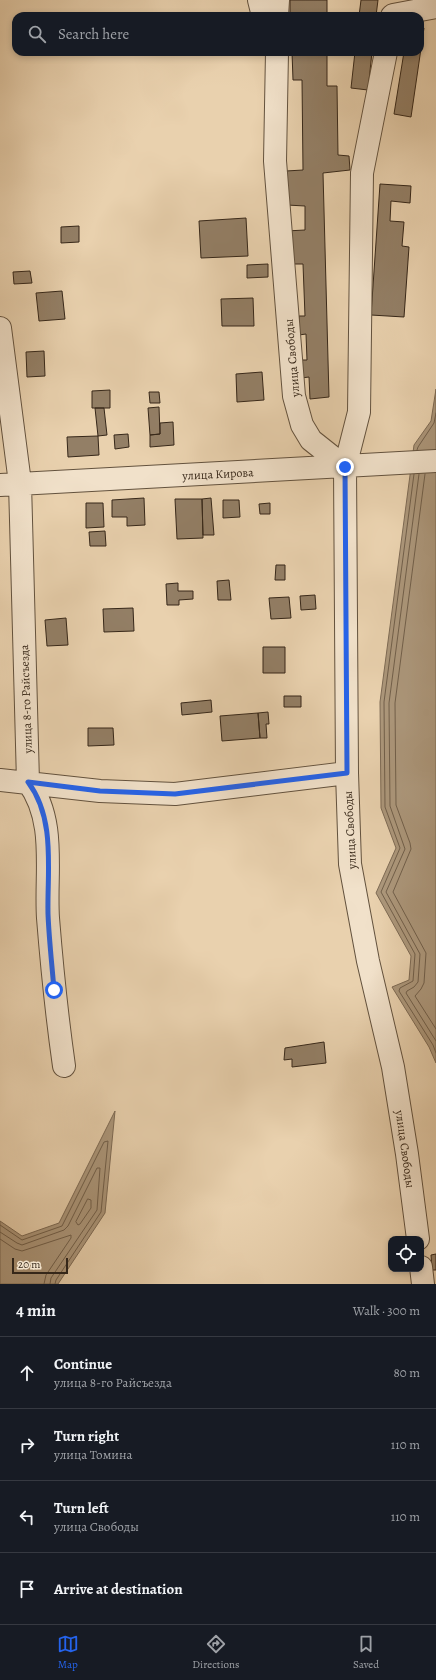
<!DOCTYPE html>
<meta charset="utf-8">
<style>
body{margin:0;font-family:Alegreya,serif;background:#20242c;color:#f1f3f6}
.controls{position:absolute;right:12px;bottom:12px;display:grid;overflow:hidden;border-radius:8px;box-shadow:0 2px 6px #0003}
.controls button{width:36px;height:36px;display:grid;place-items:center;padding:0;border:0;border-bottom:1px solid #363941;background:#171b24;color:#f1f3f6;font:20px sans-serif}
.scale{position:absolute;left:12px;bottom:10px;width:56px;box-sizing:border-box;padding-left:4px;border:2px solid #362719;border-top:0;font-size:11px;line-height:14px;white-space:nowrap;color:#362719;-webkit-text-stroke:3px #f1e1ca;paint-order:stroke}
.stop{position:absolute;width:12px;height:12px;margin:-9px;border:3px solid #2563eb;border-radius:50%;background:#fff}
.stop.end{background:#2563eb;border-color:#fff;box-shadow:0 1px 4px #0008}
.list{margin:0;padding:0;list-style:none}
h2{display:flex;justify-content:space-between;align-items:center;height:52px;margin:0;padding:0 16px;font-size:17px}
h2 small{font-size:13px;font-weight:400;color:#9ea1a6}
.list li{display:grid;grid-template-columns:26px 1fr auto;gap:12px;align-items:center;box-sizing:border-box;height:72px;padding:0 16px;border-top:1px solid #363941}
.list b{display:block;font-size:15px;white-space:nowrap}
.list p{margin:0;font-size:13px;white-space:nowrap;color:#9ea1a6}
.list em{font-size:13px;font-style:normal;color:#9ea1a6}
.icon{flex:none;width:22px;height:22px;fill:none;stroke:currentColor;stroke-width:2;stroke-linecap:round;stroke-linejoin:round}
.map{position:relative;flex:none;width:436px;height:1284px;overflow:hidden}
.search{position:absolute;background:#171b24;box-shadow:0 2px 6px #0003;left:12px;right:12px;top:12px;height:44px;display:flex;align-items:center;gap:10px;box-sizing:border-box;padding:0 14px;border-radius:12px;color:#9ea1a6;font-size:15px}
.sheet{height:340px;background:#171b24}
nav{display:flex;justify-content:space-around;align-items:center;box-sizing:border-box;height:56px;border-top:1px solid #363941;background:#171b24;font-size:11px;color:#9ea1a6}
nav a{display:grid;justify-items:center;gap:2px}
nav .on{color:#2563eb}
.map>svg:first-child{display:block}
</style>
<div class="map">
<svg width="436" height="1284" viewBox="0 0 436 1284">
<rect width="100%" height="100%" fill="#e9d1ae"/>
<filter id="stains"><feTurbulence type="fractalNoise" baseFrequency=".005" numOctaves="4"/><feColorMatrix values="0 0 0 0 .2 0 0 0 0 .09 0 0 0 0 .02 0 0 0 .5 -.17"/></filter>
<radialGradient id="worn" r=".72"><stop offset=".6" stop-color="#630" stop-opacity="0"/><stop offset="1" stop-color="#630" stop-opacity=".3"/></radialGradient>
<!-- water -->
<path fill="#ac977b" stroke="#7d6a54" d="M436,389V1063L429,1047L392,987L409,980L411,956L376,893L396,848L381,808L380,702L414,445L431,421Z
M115,1111L105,1213L58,1284H0V1221L22,1236L59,1223Z"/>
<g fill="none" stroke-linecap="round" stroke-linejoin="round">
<!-- shore -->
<path stroke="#715f4a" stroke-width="1" d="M417,450L418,447L434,423L436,413
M414,474L384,702L385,807L400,848L381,892L415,954L413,981L400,988L399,991L433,1045L436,1053
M419,474L389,703L390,806L405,849L386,892L420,954L418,982L414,987L407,991L406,993L436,1041
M425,474L395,703L396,805L410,843L411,849L393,892L426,953L424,983L421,989L415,996L436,1029
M88,1199L91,1200V1208L80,1224L78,1225L76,1222Z
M0,1225L22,1240L62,1226L104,1142L108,1141L101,1212L56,1280L55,1284
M0,1232L17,1243L22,1245L64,1230L68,1226L97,1168H100L97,1210L51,1278L50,1284
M0,1239L15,1249L22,1251L71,1235V1238L46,1275L44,1284"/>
</g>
<!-- building -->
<path fill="#937f66" stroke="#362719" d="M290,0H327V16H290Z
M361,0H378L376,16H359Z
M420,28H424L411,117L394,114L404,52H420Z
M292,52H327V86H337L338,155L349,156L350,170L323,173L329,397L310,399L309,377L301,378L300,360H307L306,334L299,335V316H305L303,264H289L286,231L305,230V206L287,205L286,171L303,170L302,80H293Z
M355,52H372L368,90L351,88Z
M380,184L411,186L410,203L391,201L390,221L404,222L402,246L409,247L404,317L371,315Z
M246,218L248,256L201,258L199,221Z
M79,226V242L61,243V227Z
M268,264V277L247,278V265Z
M30,271L32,283L14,284L13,272Z
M62,291L65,319L39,321L36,293Z
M253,298L254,326H222L221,299Z
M44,351L45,376L27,377L26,352Z
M262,372L264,400L237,402L236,374Z
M110,390V408H92V391Z
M149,392H159L160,403H150Z
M159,407L160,434L150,435L148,408Z
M95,408H104L107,435L98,436Z
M173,422L174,445L150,447V435L160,434V423Z
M128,434L129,447L115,449L114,435Z
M98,436L99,455L68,457L67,437Z
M144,498L145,525L127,526V517H112V500Z
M211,498L214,535H203L202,499Z
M175,499H202L203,538L177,539Z
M223,500H239L240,517L223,518Z
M86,503H103L104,527L86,528Z
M270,503V514H260L259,504Z
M105,531L106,546H90L89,532Z
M276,565H285V580H275Z
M229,580L231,600H218L217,581Z
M178,583V591H193V599L179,600V605H167L166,584Z
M315,595L316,609L301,610L300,596Z
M289,597L291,618L271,619L269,598Z
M133,608L134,631L104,632L103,609Z
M66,618L68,645L47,646L45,620Z
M263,647H285V673H263Z
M284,696H301V707H284Z
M211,700L212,712L182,715L181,703Z
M268,712L269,724H266L267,738H260L258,713Z
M258,713L260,738L222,741L220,716Z
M88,728H113L114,745L88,746Z
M324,1042L326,1063L292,1067V1059L284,1060L285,1048Z
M436,1254V1270H432L431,1255Z"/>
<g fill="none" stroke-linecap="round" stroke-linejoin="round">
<!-- minor casing -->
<g stroke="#63523e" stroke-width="24">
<path id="minor" d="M259,0L263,16
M277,16L278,0
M392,16L393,15L436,7
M277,52L275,161L294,396L302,425L311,440L345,467
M386,52L362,173L359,412L345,467L347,773L350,864L368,961L393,1067L407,1154L418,1239
M0,328L20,483L28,782C57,821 45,873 48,918C52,968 57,1017 64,1066
M0,485L436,461
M0,780L100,791L175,794L347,773
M421,1267L423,1284"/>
</g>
<!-- minor -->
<use href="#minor" stroke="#f1e1ca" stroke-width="22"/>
</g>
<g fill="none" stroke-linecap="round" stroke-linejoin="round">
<!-- route -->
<path stroke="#2563eb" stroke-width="5" d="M54,990C52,965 49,939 48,914C47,871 56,819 28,782L100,791L175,794L347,773L345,467"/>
</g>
<g text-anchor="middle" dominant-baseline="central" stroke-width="4" stroke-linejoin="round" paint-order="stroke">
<!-- street labels -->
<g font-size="12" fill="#362719" stroke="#f1e1ca">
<text transform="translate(292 358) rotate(-95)">улица Свободы</text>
<text transform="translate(218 474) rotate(-3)">улица Кирова</text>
<text transform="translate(26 699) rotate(-92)">улица 8-го Райсъезда</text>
<text transform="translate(350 830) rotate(-93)">улица Свободы</text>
<text transform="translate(405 1149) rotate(82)">улица Свободы</text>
</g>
</g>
<rect width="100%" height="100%" filter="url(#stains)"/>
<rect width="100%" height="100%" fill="url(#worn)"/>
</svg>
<div class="controls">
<button><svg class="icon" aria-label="locate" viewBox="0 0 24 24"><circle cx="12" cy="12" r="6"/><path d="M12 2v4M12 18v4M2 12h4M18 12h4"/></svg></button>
</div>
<div class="scale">20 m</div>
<div class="stop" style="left:54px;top:990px"></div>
<div class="stop end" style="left:345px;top:467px"></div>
<div class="search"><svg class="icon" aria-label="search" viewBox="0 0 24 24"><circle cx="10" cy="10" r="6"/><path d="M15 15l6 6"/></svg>Search here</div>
</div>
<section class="sheet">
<h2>4 min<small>Walk · 300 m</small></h2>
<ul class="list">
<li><svg class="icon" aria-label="ahead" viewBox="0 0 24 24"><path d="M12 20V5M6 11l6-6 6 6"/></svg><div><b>Continue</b><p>улица 8-го Райсъезда</p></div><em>80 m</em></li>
<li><svg class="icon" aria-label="right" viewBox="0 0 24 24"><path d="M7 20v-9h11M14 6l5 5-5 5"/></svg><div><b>Turn right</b><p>улица Томина</p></div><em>110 m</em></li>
<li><svg class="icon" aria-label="left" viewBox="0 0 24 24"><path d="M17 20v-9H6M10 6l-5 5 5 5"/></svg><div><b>Turn left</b><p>улица Свободы</p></div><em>110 m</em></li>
<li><svg class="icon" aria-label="arrive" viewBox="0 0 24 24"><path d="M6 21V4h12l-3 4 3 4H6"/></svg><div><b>Arrive at destination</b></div></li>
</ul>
</section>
<nav>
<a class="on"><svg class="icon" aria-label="map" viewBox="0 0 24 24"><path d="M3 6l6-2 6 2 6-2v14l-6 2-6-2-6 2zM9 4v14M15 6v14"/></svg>Map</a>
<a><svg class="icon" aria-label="directions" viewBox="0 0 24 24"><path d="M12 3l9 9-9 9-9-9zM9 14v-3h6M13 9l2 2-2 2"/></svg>Directions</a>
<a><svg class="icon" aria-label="saved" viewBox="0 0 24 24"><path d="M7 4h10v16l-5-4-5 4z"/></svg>Saved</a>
</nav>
